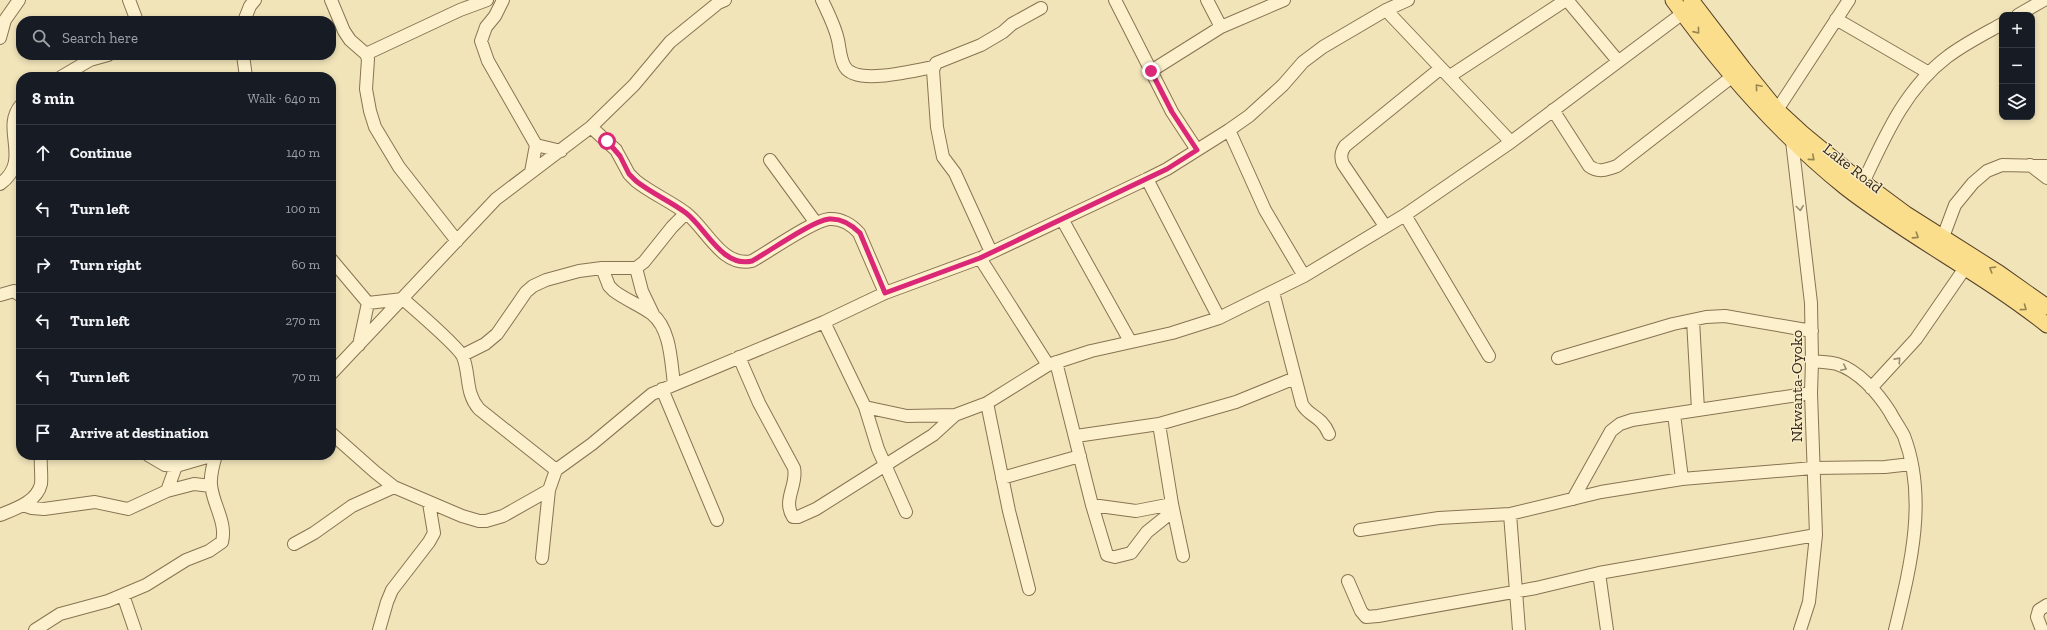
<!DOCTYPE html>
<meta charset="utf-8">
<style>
body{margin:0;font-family:"Zilla Slab",serif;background:#242831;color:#f1f3f6}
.controls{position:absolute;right:12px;top:12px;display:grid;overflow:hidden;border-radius:8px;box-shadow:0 2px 6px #0003}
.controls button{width:36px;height:36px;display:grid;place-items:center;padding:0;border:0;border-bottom:1px solid #363941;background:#171b24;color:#f1f3f6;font:20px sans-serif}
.stop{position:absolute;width:12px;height:12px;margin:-9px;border:3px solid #db2777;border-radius:50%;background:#fff}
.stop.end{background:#db2777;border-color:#fff;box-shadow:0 1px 4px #0008}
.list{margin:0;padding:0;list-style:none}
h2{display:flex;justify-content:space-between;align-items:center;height:52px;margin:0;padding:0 16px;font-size:17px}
h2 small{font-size:13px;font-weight:400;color:#9ea1a6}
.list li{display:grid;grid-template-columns:26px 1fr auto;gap:12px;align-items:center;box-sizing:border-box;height:56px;padding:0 16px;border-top:1px solid #363941}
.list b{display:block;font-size:15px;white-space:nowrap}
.list em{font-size:13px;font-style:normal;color:#9ea1a6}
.icon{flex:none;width:22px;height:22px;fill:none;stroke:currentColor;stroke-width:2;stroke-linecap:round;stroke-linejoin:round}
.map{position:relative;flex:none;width:2047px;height:630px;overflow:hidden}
.search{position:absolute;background:#171b24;box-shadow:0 2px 6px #0003;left:16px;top:16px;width:320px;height:44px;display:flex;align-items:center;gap:10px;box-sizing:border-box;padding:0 14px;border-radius:16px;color:#9ea1a6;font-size:15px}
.panel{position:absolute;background:#171b24;box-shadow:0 2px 6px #0003;left:16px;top:72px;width:320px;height:388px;border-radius:16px}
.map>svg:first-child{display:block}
</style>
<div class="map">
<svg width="2047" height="630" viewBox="0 0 2047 630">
<rect width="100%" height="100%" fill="#f1e4b9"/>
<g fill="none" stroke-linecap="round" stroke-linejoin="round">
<!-- minor casing -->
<g stroke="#897352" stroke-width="14">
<path id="minor" d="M129,0L137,21
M331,0L344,31L350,40L366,54L368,59L366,89L370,111L375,127L399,167L457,241
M503,0L495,16L486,27L481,41L488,61L536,145L531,172
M822,0C828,13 835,26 838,40C840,49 840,59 845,67C857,86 914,70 934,67
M1115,0L1172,112L1197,150
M1207,0L1221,27L1284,0
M1567,0L1618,61
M1386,10L1408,0
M2018,15L2044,0
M1836,19L1929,73
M244,21L250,6L255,0
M0,38L5,20L19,0
M366,54L460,10L487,0
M243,55L246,77
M1151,71L1221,27
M1450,76L1566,0
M61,77L90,60L108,55
M1553,110L1589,166C1598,173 1606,170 1617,166L1733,76
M1777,110L1849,0
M591,127L616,150L629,174L636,181C651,193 670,201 686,213C706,228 722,268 752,261C770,251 812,221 829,219C841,218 852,225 859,233L885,293
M1229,130L1249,116L1283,85L1303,62L1323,47L1386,10L1511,142
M1792,141L1811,303L1812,361L1811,393L1816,535L1809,602L1800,630
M536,145L561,151
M770,160L816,223
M2030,165L2047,178
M1863,183C1885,136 1905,89 1947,57C1964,44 1984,34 2002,24
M0,184C33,160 0,129 21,105
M1405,215L1489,356
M1062,219L1130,341
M1385,226L1343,164C1340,157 1341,152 1345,146L1441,68
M1943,237L1955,205L1973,183L1987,171L2002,165L2047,166
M991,252L955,173L943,157L937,127L933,70L936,63L981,45L1003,32L1012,24L1041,8
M984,256L1147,179
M331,259L368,303L403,299C413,308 459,347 463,357C470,374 465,393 479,409L556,470
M602,268L609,286L614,291C626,300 640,305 652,314C671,329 671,363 674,384
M636,268L642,291L653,314
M1273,292L1302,404C1309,417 1321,415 1329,434
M0,295L14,291L21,296
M1219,318L1147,179L1167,169L1229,130L1265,210L1304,276
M1693,320L1698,410
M824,322L865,407L878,449L906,512
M359,345L368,303
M463,355L485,344L497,334L526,292L533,286L546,280L579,271L602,268H636L644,262L672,227L686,213
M739,357L759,403L794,468C798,485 782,500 793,517H798L816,509L933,435L955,415
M1558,358L1673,324L1706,317L1725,316L1812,331
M1812,361C1820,362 1829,362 1837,364C1859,371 1878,393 1890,412C1894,420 1900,428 1904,436C1928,499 1910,568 1895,630
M1056,362L1092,505L1107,555L1115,557L1131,553L1147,532L1173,511
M331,374L496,199L591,127L634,85L670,42L718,3L725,0
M1871,388L1916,339L1965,268
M662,389L717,520
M987,403L1009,511L1029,589
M865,407L907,416L955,415L987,403L1048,365
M1674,414L1682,479
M1159,424L1236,402L1295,378
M331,433L375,472L394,487L462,516L479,521H486L503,516L549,490
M1076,436L1159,424L1172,504L1183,556
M148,455L165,465L176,466L214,455
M1002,478L1080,456
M167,491L176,466
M1573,499L1611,431L1620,424L1632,420L1811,393
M23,505L32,508L44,509L95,502L128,509L167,491L194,484L211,486
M1092,505L1136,511L1172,504
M1510,514L1519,630
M0,515C15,509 37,502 41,484C42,475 40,464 41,455
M1360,530L1439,518L1510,514L1601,492L1682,479L1813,468L1885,467L1911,464
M294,544L314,533L352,506L394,487
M542,558L549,490L556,470L592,444L652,394L824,322L885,293L980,258L1048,365L1091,351L1172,333L1219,318L1304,276L1405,215L1511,142L1683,13
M1599,573L1607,630
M1348,581L1361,611L1366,617L1378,616L1536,588L1599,573L1816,535
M123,595L135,630
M35,630L60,614L108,601L146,585L186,560L209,551L222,542C227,522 213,505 211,485C210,475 213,465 216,455
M379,630L387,602L392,590L429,542L434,533L429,503
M2042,630L2037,617L2039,610L2047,605"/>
</g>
<!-- major casing -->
<g stroke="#554028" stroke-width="17">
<path id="major" d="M1673,0C1722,68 1779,134 1845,187C1909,237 1983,274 2047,325
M1691,0L1743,68L1777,110L1802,133L1848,171L1906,214L1999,273L2047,307"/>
</g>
<!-- minor -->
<use href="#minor" stroke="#fcf1cc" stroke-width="12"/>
<!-- major -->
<use href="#major" stroke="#fade8b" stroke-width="15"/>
</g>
<!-- one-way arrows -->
<defs><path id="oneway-chevron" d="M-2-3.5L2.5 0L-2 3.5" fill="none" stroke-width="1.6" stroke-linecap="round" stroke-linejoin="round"/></defs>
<g stroke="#988452">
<use href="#oneway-chevron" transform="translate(1697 31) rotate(51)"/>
<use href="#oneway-chevron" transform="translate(1758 87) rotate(-130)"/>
<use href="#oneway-chevron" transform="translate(1812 158) rotate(41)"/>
<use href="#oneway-chevron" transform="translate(1916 236) rotate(33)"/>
<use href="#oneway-chevron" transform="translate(1992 269) rotate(-148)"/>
<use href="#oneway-chevron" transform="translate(2024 308) rotate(36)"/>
</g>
<g stroke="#998d72">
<use href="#oneway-chevron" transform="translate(1800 208) rotate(83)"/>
<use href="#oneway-chevron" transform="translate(1898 360) rotate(-48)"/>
<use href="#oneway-chevron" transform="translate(1844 368) rotate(25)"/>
</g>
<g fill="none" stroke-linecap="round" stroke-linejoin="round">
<!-- route -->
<path stroke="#db2777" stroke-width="5" d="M607,141L620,156L629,174L636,181C651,193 670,201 686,213C706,228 722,268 752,261C770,251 812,221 829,219C841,218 852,225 860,233L885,293L980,258L1167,169L1197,150L1172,112L1151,71"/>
</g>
<g text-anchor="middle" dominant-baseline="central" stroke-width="3" stroke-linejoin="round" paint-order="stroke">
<!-- street labels -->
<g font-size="16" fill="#362919" stroke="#f8edc9">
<text transform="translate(1853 168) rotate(38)">Lake Road</text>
<text transform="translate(1796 386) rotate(-90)">Nkwanta-Oyoko</text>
</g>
</g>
</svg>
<div class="controls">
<button>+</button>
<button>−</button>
<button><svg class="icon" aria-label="layers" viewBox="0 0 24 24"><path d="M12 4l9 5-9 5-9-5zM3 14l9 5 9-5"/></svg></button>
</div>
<div class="stop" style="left:607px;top:141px"></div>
<div class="stop end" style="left:1151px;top:71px"></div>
<div class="search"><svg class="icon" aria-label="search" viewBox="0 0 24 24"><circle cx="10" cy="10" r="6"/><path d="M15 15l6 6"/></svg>Search here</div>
<section class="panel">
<h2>8 min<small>Walk · 640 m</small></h2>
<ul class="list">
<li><svg class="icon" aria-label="ahead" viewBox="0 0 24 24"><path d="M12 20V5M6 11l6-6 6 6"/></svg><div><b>Continue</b></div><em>140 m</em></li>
<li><svg class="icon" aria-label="left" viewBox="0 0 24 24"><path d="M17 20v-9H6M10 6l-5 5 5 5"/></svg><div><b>Turn left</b></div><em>100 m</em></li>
<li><svg class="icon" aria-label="right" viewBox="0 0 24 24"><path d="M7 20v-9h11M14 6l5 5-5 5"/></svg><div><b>Turn right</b></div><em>60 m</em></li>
<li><svg class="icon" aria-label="left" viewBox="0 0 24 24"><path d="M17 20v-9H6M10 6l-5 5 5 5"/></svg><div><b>Turn left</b></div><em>270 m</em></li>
<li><svg class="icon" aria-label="left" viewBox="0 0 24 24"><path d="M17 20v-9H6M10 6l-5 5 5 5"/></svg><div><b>Turn left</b></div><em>70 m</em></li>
<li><svg class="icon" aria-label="arrive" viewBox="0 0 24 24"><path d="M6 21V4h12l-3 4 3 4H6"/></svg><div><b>Arrive at destination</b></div></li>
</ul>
</section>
</div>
